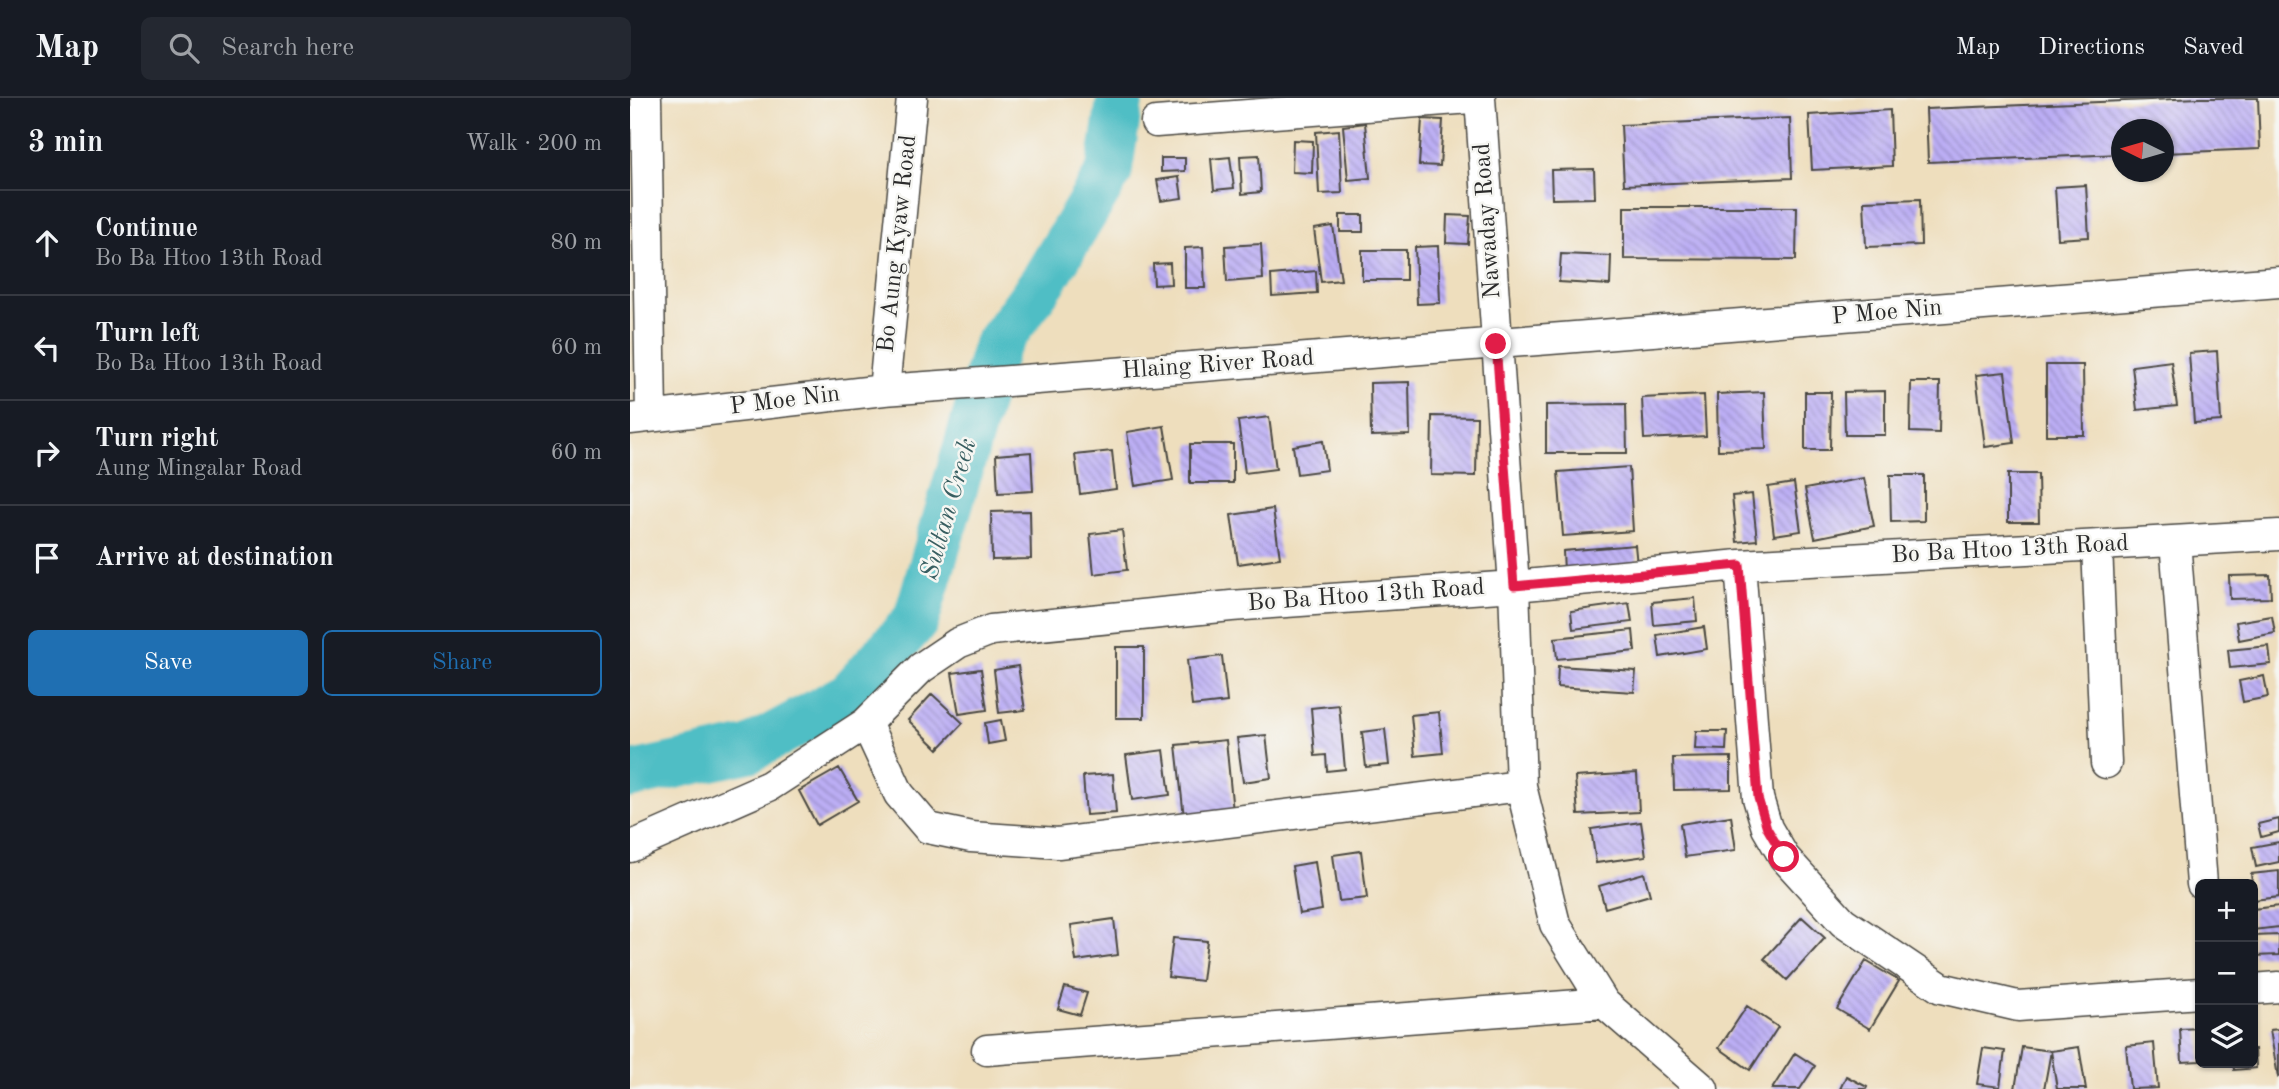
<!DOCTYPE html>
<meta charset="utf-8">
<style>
body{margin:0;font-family:"Old Standard TT",serif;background:#242831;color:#f1f3f6}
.controls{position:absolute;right:21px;bottom:21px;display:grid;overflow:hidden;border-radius:10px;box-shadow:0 2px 5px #0004}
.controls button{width:63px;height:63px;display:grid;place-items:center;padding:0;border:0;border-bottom:2px solid #363941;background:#171b24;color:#f1f3f6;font:35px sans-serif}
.compass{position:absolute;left:1481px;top:21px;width:63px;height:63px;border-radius:50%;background:#171b24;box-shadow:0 2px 5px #0004;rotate:275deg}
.stop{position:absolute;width:21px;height:21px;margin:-16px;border:5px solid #e11d48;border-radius:50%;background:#fff}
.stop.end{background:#e11d48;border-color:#fff;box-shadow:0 2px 7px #0008}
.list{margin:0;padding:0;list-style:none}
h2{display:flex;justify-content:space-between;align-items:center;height:91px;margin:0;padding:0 28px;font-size:30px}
h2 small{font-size:23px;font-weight:400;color:#9ea1a6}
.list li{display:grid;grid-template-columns:46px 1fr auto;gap:21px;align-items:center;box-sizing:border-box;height:105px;padding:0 28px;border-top:2px solid #363941}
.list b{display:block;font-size:26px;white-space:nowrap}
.list p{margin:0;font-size:23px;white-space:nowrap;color:#9ea1a6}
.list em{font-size:23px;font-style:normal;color:#9ea1a6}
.actions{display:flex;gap:14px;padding:21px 28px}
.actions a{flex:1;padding:16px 0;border:2px solid #1f6fb2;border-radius:10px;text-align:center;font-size:24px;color:#1f6fb2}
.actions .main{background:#1f6fb2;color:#fff}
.icon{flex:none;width:38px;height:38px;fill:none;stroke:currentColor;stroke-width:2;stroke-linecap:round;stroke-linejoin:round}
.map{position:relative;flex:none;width:1649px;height:991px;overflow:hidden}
header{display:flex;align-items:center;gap:42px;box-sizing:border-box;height:98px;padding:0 35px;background:#171b24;border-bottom:2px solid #363941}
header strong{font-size:33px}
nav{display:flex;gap:38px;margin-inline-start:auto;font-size:24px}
.search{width:490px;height:63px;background:#242831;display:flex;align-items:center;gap:18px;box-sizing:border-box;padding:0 24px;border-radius:10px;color:#9ea1a6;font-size:26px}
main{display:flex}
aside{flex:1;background:#171b24}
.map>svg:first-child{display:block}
</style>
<header>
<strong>Map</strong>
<div class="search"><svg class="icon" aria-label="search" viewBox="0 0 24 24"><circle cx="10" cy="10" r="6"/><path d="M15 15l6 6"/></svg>Search here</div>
<nav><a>Map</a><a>Directions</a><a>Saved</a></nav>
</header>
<main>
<aside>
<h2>3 min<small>Walk · 200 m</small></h2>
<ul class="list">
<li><svg class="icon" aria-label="ahead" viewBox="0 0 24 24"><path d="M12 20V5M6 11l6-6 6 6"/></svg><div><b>Continue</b><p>Bo Ba Htoo 13th Road</p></div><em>80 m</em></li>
<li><svg class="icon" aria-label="left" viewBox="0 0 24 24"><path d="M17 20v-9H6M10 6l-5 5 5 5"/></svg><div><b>Turn left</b><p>Bo Ba Htoo 13th Road</p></div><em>60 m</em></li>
<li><svg class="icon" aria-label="right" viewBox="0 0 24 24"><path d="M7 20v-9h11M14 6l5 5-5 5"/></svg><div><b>Turn right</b><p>Aung Mingalar Road</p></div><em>60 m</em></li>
<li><svg class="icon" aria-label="arrive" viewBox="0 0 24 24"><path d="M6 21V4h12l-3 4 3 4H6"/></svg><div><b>Arrive at destination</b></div></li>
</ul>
<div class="actions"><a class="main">Save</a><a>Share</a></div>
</aside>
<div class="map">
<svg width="1649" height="991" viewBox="0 0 1649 991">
<defs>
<pattern id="building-back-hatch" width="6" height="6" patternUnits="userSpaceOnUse" patternTransform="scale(1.75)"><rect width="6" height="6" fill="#bcaef5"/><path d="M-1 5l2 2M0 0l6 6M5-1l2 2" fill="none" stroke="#998ec7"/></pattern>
</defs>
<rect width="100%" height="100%" fill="#f6f6f2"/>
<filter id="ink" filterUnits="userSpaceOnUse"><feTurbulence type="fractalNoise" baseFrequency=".0143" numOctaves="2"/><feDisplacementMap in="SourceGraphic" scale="14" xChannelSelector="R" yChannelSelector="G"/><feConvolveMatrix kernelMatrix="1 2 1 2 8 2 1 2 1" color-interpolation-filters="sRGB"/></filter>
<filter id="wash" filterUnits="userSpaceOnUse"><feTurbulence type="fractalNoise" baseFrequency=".00686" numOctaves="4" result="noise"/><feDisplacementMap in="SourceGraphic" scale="28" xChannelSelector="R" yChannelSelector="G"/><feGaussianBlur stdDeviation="1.57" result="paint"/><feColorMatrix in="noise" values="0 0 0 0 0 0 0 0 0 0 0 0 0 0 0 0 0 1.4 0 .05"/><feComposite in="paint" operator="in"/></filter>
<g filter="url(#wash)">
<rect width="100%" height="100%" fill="#eedebd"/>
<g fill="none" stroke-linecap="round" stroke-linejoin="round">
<!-- river -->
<path stroke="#50bec5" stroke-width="47" d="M0,677L120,651L219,597L286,522L366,248L414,182L479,74L490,0"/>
</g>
<g id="blocks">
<!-- building -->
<path fill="url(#building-back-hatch)" d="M1570,0H1628L1630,51L1534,55V32H1492V56L1298,64L1296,11Z
M1260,12L1262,68L1182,72L1179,17Z
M1160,20L1162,80L994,87L991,27Z
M792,21L813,22L810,68L789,67Z
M735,25L740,80L718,82L713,28Z
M709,32L712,95L689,96L686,34Z
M663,42L683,43L682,75L662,74Z
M629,57L631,94L612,96L610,58Z
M600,59L604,90L584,92L581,61Z
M531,60H555V73L531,74Z
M964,71L965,100L922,101L921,72Z
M549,79L552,100L531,103L527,82Z
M1456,87L1459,139L1428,141L1425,89Z
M1290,101L1291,147L1236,149L1234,103Z
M994,109H1167L1166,162L994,161Z
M710,117H733V134H710Z
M817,117L840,118L838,146L816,145Z
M703,128L711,182L691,184L684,131Z
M631,146L633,181L597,184L595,148Z
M808,148L810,205L787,206L785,149Z
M573,149L575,190H555V150Z
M732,152H776V182H732Z
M931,156L981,158L980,187L929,184Z
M540,165L541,186L524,187L523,166Z
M686,173L687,195L642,198L641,177Z
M1587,253L1591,323L1564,325L1559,255Z
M1541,263L1547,308L1507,312L1502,268Z
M1416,267H1453L1454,337H1416Z
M1375,274L1384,345L1355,349L1346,277Z
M779,284L780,337L741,338L740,285Z
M1281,284H1310L1309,335L1280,334Z
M1255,293V337H1215L1214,294Z
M1134,294L1136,351L1088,352L1087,296Z
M1175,294H1201L1200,352H1175Z
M1074,297L1076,338L1014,341L1012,300Z
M996,306L997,355H916V307Z
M802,318L847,319L846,378L801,377Z
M639,319L646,371L615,375L608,323Z
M534,328L543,382L505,388L497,334Z
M693,343L697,372L667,376L663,348Z
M560,346H603V385H560Z
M482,353L486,391L450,396L445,357Z
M401,354L403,393L368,395L366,357Z
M999,369L1003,433L933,438L928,374Z
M1378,376H1408L1409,424H1378Z
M1260,377H1294V423L1261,424Z
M1234,380L1244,428L1185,440L1175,391Z
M1164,385L1171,433L1144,437L1138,389Z
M1122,396L1127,442L1107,444L1102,398Z
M643,411L650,460L608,466L601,417Z
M400,413L401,461L362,462L361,414Z
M492,432L497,472L464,476L460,436Z
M1005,447L1007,467L934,473L933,453Z
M1640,477L1641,500L1600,501L1599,478Z
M1065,500L1067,523L1024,527L1022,504Z
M999,505L1002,524L943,531L941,513Z
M1642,518L1645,535L1609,542L1606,524Z
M1074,529L1077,551L1030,559L1027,537Z
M1003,532L1005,553L927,561L925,540Z
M1639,548L1641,566L1600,570L1598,552Z
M486,549H514V620H486Z
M592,558L597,604L562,608L557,562Z
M388,568L395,612L369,615L364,572Z
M928,568L1006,573L1004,594L927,589Z
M351,571L357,612L329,616L322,575Z
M1634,578L1638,599L1613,604L1609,583Z
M302,596L333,625L308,651L278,622Z
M709,607L715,671L697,673L696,657L685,658L681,610Z
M809,614L813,655L785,658L781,617Z
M371,622L375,643L358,646L355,625Z
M755,631L759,667L736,669L732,634Z
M1066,633H1097L1096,652L1065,651Z
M636,637L641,680L613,684L607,640Z
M596,642L603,714L554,719L546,647Z
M534,652L540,697L502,702L496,657Z
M1101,659V691L1044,692L1043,660Z
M209,670L228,703L187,727L169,693Z
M1007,675L1009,714L948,717L945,679Z
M483,676L486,715L456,717L453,678Z
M1101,718L1106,752L1055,759L1050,726Z
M1649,721V734L1631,739L1628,726Z
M1011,724L1016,758L966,765L961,731Z
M1649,744V764L1626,769L1622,749Z
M731,753L737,800L709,803L703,757Z
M685,764L692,812L669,816L662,768Z
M1649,773V799L1624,802L1621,776Z
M1014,775L1020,797L975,810L969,788Z
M1649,808V829L1623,832V811Z
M1172,819L1195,840L1157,882L1134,861Z
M484,821L488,857L446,863L441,827Z
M1649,837V857L1624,858L1623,838Z
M543,840L577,843L572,883L538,879Z
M1236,863L1269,883L1240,931L1207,911Z
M435,889L457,895L450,917L428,911Z
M1117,908L1148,929L1120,972L1089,950Z
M1570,930V963L1552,964L1550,931Z
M1649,931V978L1648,979L1640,932Z
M1524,945L1528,990L1500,991L1496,948Z
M1392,949L1421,953L1449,949L1456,991H1427L1421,953L1414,991H1385Z
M1353,950L1375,953L1370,989L1347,986Z
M1623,951H1625L1626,970L1604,972L1603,965H1623Z
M1165,955L1185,968L1170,991H1142Z
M1216,978L1237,989L1236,991H1210Z"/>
</g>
</g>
<g filter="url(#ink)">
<use href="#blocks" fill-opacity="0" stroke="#484641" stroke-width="2"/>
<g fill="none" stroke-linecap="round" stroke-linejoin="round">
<!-- minor casing -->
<g stroke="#484641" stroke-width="33">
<path id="minor" d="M16,0L21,318
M850,0L884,488L891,688L925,826L974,905L1073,991
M526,24L841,0
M254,292L282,0
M0,321L254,292L407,281L1649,184
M1545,443L1572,786
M1467,448L1476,665
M1110,467L1128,700L1137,730L1154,759L1213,824L1311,890L1388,908L1570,895
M236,625L269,696L298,730L341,739L428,745L891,688
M0,749L139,688L236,625L291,570L328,545L361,532L601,508L884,488L1110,467L1649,437
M1623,891L1649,889
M357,952L974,905"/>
</g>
<!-- minor -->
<use href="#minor" stroke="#fff" stroke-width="30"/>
</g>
</g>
<g fill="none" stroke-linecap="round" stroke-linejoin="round" filter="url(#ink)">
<!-- route -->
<path stroke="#e11d48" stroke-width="9" d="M866,246L884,488L1110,467L1128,700L1137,730L1154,759"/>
</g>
<g text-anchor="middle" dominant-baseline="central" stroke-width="5" stroke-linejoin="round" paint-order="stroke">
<!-- street labels -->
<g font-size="24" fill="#2b2b2b" stroke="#f6f6f2">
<text transform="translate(858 123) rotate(-94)">Nawaday Road</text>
<text transform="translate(268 146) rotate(-84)">Bo Aung Kyaw Road</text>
<text transform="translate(1257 215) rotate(-5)">P Moe Nin</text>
<text transform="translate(588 267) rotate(-4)">Hlaing River Road</text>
<text transform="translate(155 303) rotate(-7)">P Moe Nin</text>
<text transform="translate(1380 452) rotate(-3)">Bo Ba Htoo 13th Road</text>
<text transform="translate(736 498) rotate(-4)">Bo Ba Htoo 13th Road</text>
</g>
<!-- water labels -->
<g font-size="26" font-style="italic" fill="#385e61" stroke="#f6f6f2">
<text transform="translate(319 411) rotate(-74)">Sultan Creek</text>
</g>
</g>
</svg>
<div class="controls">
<button>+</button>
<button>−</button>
<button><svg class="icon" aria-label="layers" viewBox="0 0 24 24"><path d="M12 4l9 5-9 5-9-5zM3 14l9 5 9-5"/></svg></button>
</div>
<svg class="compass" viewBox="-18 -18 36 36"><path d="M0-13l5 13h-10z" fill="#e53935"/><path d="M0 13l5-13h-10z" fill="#9ea1a6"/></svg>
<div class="stop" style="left:1154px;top:759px"></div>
<div class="stop end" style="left:866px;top:246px"></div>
</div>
</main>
